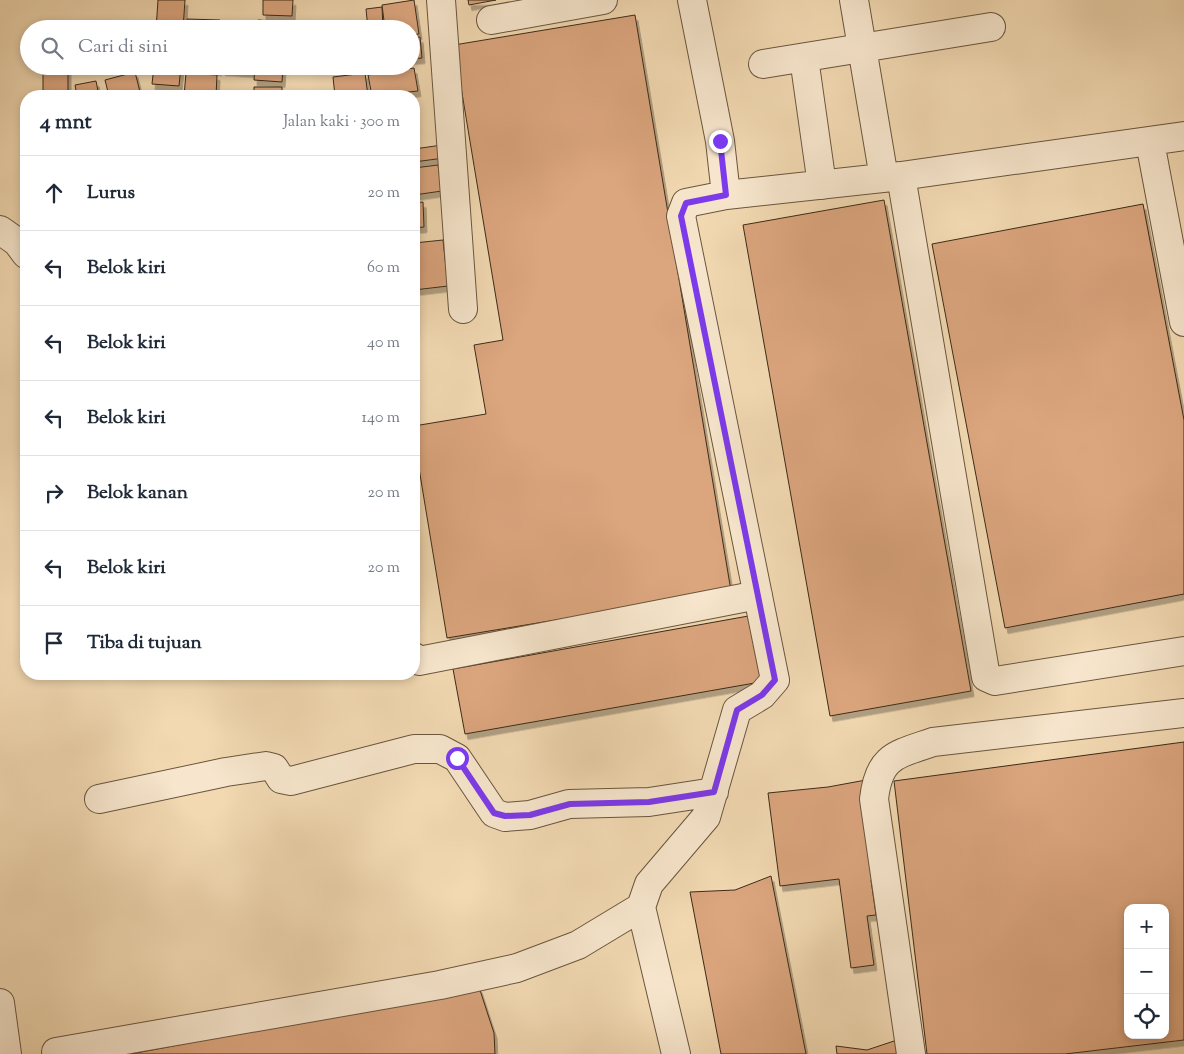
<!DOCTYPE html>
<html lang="id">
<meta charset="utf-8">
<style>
body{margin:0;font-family:"Sorts Mill Goudy",serif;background:#f6f6f7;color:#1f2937}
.controls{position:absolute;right:15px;bottom:15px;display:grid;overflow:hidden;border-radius:10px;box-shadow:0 2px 8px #0003}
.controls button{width:45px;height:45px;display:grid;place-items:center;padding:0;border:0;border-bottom:1px solid #e0e1e3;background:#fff;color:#1f2937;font:25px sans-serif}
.stop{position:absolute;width:15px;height:15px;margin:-11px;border:4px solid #7c3aed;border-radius:50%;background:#fff}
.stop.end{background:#7c3aed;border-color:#fff;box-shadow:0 1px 5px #0008}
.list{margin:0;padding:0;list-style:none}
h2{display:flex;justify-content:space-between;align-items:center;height:65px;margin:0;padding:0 20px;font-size:21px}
h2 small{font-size:16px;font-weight:400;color:#747a83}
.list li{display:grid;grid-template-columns:32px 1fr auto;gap:15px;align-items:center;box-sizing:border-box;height:75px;padding:0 20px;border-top:1px solid #e0e1e3}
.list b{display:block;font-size:19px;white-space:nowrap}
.list em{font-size:16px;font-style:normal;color:#747a83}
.icon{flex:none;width:28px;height:28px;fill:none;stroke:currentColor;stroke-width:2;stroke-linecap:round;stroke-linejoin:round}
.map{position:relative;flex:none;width:1184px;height:1054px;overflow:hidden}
.search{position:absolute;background:#fff;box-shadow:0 2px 8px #0003;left:20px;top:20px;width:400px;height:55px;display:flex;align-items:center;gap:12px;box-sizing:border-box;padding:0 18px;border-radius:28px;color:#747a83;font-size:19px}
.panel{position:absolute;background:#fff;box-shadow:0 2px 8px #0003;left:20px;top:90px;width:400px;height:590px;border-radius:20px}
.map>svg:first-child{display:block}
</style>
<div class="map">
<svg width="1184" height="1054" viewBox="0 0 1184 1054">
<defs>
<filter id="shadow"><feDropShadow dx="3" dy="5.5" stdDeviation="0" flood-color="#0004"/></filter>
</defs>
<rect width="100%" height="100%" fill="#f2d9b2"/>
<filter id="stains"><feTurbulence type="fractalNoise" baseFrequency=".004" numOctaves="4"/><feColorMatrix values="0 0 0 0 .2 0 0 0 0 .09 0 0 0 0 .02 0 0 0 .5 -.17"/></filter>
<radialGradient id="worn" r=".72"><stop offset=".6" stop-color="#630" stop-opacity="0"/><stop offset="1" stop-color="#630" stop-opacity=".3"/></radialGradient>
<!-- building -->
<path fill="#dba57e" stroke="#3b2b17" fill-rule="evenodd" filter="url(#shadow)" d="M158,0H185L183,29H156Z
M263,0H293L292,16L263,15Z
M414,0L419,34L411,35V29H385L382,5Z
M468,0H496L469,5Z
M382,7L383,29H368L366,9Z
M635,15L731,591L447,638L414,438V426L486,414L474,345L503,340L454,45Z
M187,19L220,20V29H187Z
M258,20L286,22L285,29H258Z
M224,21L254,22V29H223Z
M420,37L422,58L411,59V38Z
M154,66H181L179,86L152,84Z
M186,66H219V70L186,69Z
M222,66H252V72L222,70Z
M255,66H283L282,82L254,80Z
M43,67L68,68V96H43Z
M414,68L418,91L372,96L368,75Z
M135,72L141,96H109L105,80Z
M186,73L217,75L216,96H184Z
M365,73L368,96H335L333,77Z
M96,81L99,96H77L75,85Z
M254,87H282V96H254Z
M442,145L444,158L414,162V149Z
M438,165L442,191L414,195V168Z
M884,200L971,691L830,716L743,225Z
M423,202L424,227L414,228V203Z
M1143,204L1184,420V594L1005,628L932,244Z
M443,240L448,286L414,290V243Z
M754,615L766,681L465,734L453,669Z
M1184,742V1040L1065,1054H927L894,781ZM1128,908H1165V1035H1128Z
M866,780L879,879L871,880L876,915L867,916L874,965L851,968L839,879L780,886L768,793L828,787Z
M771,876L806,1054H721L690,892L735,890Z
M479,987L494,1033L495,1054H131Z
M897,1040L898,1054H837L836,1046L867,1050Z"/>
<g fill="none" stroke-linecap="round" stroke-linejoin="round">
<!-- minor casing -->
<g stroke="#69563e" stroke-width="30">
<path id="minor" d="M441,0L463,309
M854,0L884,178
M491,20L603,0
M804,58L822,185
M763,64L991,27
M1150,142L1184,322
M901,176L986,677L995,681L1184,651
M726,195L901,176L1184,136
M0,230L17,242L26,254
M414,657L419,661L758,595
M99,799L226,772L266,766L274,768L281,779L291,781L414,749H440L457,758L494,813L505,817L530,815L569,804L649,802L714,792
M0,1003L7,1054
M56,1052L440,985L517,968L578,945L641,907
M676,1054L641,907L649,884L706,817L737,710L762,695L775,680L681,216L686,203L726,195L720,141L692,0
M911,1054L874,799C879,756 895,755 933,742L1184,713"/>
</g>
<!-- minor -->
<use href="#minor" stroke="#f7e6cd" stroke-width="28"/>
</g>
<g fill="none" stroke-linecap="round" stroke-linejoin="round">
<!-- route -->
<path stroke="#7c3aed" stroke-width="6" d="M457,758L494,813L505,816L530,815L570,804L649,802L714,792L737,710L762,695L775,680L681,216L686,203L726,195L720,141"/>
</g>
<rect width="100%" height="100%" filter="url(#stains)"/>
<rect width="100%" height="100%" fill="url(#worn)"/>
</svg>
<div class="controls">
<button>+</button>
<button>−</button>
<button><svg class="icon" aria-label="locate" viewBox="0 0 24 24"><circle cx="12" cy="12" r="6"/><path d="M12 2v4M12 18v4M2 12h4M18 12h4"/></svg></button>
</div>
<div class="stop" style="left:457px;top:758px"></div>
<div class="stop end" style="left:720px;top:141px"></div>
<div class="search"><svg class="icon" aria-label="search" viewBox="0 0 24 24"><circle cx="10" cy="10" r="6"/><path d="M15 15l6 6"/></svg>Cari di sini</div>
<section class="panel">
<h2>4 mnt<small>Jalan kaki · 300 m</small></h2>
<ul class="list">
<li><svg class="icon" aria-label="ahead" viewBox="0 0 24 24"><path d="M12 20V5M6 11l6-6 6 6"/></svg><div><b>Lurus</b></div><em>20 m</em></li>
<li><svg class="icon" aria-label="left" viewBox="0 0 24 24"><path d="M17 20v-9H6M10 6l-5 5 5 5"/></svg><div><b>Belok kiri</b></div><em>60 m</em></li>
<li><svg class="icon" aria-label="left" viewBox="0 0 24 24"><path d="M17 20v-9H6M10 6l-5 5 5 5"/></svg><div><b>Belok kiri</b></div><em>40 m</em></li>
<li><svg class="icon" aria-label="left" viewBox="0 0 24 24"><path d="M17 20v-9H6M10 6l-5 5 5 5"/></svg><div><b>Belok kiri</b></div><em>140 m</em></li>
<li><svg class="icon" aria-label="right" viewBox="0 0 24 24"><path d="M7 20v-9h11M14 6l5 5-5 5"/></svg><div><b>Belok kanan</b></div><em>20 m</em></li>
<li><svg class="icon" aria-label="left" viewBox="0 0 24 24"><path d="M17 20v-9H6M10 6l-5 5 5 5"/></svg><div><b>Belok kiri</b></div><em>20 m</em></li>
<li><svg class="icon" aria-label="arrive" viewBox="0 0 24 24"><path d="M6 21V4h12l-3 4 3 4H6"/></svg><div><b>Tiba di tujuan</b></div></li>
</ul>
</section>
</div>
